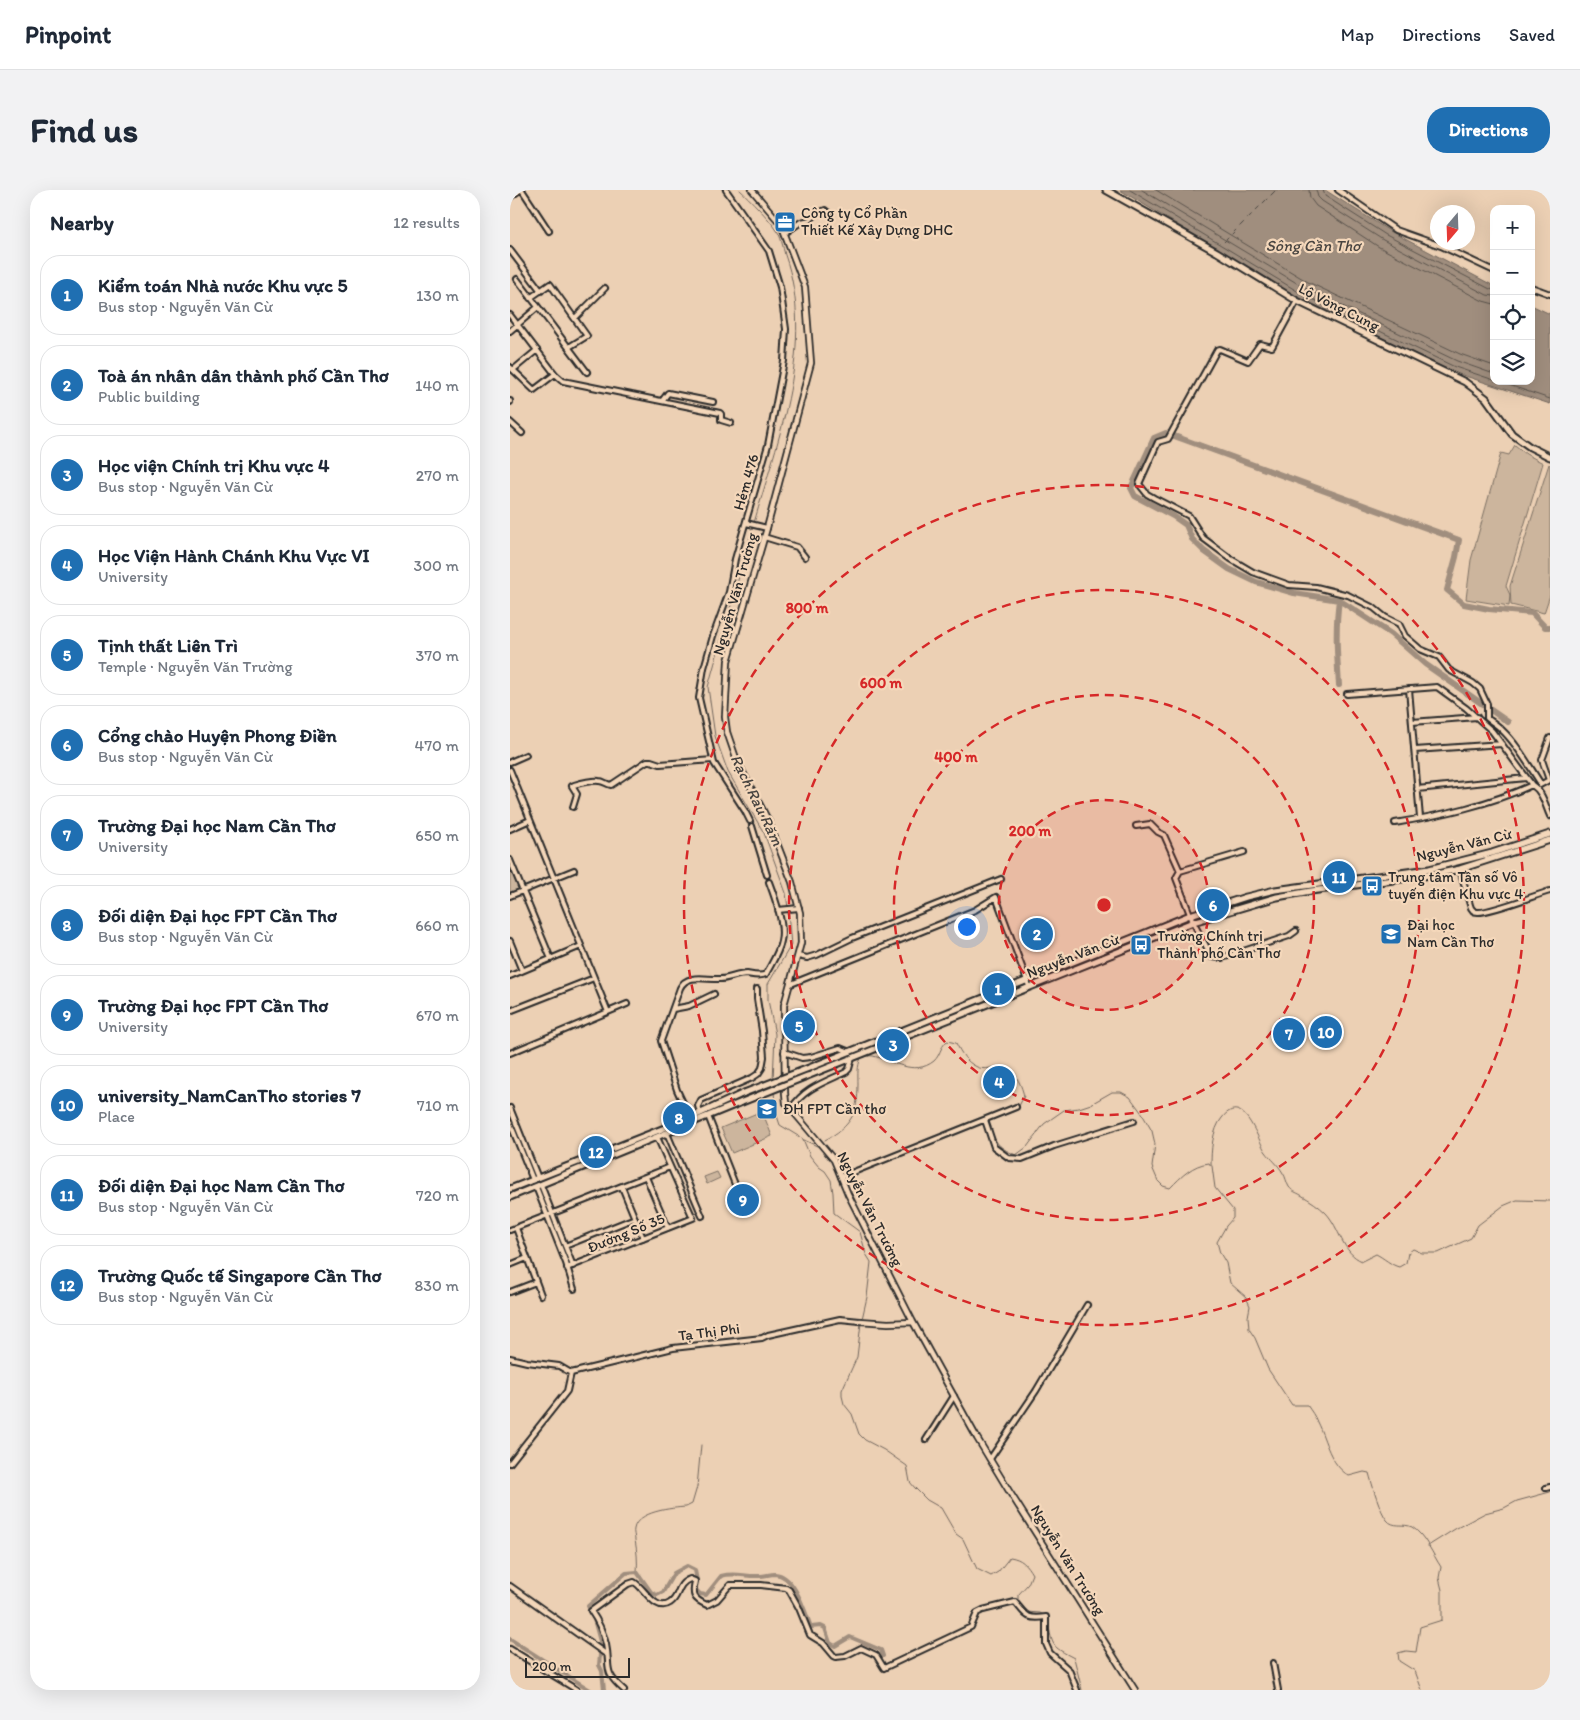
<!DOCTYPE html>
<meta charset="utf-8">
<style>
body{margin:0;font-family:Itim,sans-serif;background:#f2f2f3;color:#1f2937}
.controls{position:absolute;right:15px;top:15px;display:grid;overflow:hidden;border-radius:10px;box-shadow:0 5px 20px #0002}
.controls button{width:45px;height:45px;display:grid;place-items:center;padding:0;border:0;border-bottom:1px solid #e0e1e3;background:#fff;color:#1f2937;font:25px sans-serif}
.compass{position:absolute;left:920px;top:15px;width:45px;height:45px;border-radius:50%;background:#fff;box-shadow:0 5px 20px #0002;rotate:199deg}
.scale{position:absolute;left:15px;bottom:12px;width:105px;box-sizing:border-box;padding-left:5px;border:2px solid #2b2b2b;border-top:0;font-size:14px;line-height:18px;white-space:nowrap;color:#2b2b2b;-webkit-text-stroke:4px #f4d7ba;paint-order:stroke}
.you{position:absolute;left:456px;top:736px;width:18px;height:18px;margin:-12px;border:4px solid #fff;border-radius:50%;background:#1a73e8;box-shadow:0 0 0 8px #1a73e833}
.badge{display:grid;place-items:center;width:32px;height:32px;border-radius:50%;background:#1f6fb2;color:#fff;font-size:16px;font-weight:700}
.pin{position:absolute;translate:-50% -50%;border:2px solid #fff;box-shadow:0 1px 5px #0006}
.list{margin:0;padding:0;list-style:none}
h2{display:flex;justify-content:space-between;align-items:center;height:65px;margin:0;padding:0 20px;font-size:21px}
h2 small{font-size:16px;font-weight:400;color:#747a83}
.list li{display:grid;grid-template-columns:32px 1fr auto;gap:15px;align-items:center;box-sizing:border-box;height:80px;margin:0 10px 10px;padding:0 10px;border:1px solid #e0e1e3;border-radius:20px}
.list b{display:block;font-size:19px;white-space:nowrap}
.list p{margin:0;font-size:16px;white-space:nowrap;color:#747a83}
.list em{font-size:16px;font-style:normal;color:#747a83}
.icon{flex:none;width:28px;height:28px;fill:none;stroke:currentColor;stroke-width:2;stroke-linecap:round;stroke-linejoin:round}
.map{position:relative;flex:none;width:1040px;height:1500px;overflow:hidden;border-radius:20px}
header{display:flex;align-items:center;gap:30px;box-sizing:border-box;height:70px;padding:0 25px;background:#fff;border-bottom:1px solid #e0e1e3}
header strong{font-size:24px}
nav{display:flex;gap:28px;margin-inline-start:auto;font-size:18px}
.intro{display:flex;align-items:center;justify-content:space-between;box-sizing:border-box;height:120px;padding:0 30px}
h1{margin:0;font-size:35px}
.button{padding:12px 22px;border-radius:20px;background:#1f6fb2;color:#fff;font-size:18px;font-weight:700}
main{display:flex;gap:30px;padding:0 30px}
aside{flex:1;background:#fff;border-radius:20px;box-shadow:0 5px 20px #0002}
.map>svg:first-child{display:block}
</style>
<header>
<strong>Pinpoint</strong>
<nav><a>Map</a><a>Directions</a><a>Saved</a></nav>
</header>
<div class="intro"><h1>Find us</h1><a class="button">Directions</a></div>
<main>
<aside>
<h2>Nearby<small>12 results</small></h2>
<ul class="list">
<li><span class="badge">1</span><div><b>Kiểm toán Nhà nước Khu vực 5</b><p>Bus stop · Nguyễn Văn Cừ</p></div><em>130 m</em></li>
<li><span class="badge">2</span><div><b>Toà án nhân dân thành phố Cần Thơ</b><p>Public building</p></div><em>140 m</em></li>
<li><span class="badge">3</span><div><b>Học viện Chính trị Khu vực 4</b><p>Bus stop · Nguyễn Văn Cừ</p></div><em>270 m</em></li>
<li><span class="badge">4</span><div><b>Học Viện Hành Chánh Khu Vực VI</b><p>University</p></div><em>300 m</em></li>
<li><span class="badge">5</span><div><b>Tịnh thất Liên Trì</b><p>Temple · Nguyễn Văn Trường</p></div><em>370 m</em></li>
<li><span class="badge">6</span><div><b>Cổng chào Huyện Phong Điền</b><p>Bus stop · Nguyễn Văn Cừ</p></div><em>470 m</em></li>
<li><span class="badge">7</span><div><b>Trường Đại học Nam Cần Thơ</b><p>University</p></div><em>650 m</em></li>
<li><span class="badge">8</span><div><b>Đối diện Đại học FPT Cần Thơ</b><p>Bus stop · Nguyễn Văn Cừ</p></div><em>660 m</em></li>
<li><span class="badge">9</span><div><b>Trường Đại học FPT Cần Thơ</b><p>University</p></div><em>670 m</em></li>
<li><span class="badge">10</span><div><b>university_NamCanTho stories 7</b><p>Place</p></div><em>710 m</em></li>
<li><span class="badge">11</span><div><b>Đối diện Đại học Nam Cần Thơ</b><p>Bus stop · Nguyễn Văn Cừ</p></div><em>720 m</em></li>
<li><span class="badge">12</span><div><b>Trường Quốc tế Singapore Cần Thơ</b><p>Bus stop · Nguyễn Văn Cừ</p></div><em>830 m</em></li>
</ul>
</aside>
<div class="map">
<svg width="1040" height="1500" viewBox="0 0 1040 1500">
<rect width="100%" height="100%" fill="#ecd0b4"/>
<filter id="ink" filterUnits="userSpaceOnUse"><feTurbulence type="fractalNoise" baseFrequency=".02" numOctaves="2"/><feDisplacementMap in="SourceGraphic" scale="10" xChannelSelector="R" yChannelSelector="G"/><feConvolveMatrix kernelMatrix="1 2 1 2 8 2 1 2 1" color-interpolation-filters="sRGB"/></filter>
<g filter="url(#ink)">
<!-- green -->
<path fill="#ccb59d" stroke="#7c7064" d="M1005,255L1016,264L1033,273L996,396L1000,405L999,416L956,409L961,370L991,263L999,265Z
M1039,274L1040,275V405L1034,423L1001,415L1000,396Z
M0,678L9,699L0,703Z
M252,921L262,946L222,963L211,938Z
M207,982L210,988L197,994L194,987Z"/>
<!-- water -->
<path fill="#a08e7e" stroke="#71665d" d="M610,0H815L878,40L984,96V191H1021V115L1040,124V214L943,182L789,108Z"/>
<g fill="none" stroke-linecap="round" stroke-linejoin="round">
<!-- shore -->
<path stroke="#5a534c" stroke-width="1" d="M620,0L792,104L945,177L984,190
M632,0L795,98L947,171L984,184
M646,0L798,92L950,164L984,176
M799,0L800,8L806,16L869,57L973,111L984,114
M806,0L808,7L812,11L873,50L977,105L984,106
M813,0L815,6L876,45L980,99L984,100
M987,191L1040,209"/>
<!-- stream -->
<path stroke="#71665d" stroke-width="1" d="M230,0C239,8 260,30 266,39C271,46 273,57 275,65C306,153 268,248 244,333
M243,337L198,497L205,546L218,582L254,643L276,703L278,718
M263,891L265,844L258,810V794L281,755L278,722
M264,902L266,923L270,935L293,949L300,966L309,977L315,981L321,990L323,1003L324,1023L350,1042L356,1064L361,1072L357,1107L352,1129
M294,950L307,956
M315,950C341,936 348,924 348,894C348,884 347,877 351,868C355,867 359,865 363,866C382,870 404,887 424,871C431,864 429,859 437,851L446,853C451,863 456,872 467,877C473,880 480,878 487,877C503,875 511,893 514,906L507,920L478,931C484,950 486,957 506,965L517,957L534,934L554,920L569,918L581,914L602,902H611L620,907L631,922L642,941L645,954L642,977L648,991L653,996L660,998C672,986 682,975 699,973L701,976C701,961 702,940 712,928C734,900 748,952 756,962C761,969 768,974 773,983C776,987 776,992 779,997C783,1002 786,1002 791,1005C800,1010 809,1016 816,1023C830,1038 832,1063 852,1071L866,1064C874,1068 881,1075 889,1077L896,1073L898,1063L903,1059L912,1063H928L961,1048L968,1035L993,1016L1007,1010L1040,1011
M702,976L705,998L723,1020V1028L716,1036L707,1052L710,1063L716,1073L720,1093L736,1107L740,1116L738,1127L739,1139L745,1148L758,1179L782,1215H797C801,1221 805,1226 807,1232C817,1252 819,1273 839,1286L854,1282L859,1283C862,1294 870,1322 877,1330C883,1338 894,1333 902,1337C915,1345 923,1365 931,1377L929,1388L932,1400V1430L910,1437L906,1462L896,1461L888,1463L889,1471L905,1481L912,1500
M351,1133L347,1167L332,1200V1206L334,1214L342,1224L349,1244L355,1250L374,1260L397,1276L400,1292L405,1298L417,1310L431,1318L446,1344L453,1349L467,1379L481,1386L488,1382L500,1367C512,1369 516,1374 522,1384L518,1394L508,1405V1412
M918,1356L945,1339L975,1323L994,1318L1007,1311L1040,1302
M127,1382C128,1371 127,1361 125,1350C125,1347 123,1342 124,1339C127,1321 162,1318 176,1317L182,1314L187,1297L191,1255
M516,1422L530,1423L536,1426
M538,1432C543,1457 541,1456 564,1468L572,1500"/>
<!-- canal -->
<path stroke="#a08e7e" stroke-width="4" d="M0,1449L80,1500
M94,1500L92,1481L89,1475L91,1455L83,1426L78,1416L116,1383L127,1382L141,1402L147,1405L153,1402L164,1383L177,1376L185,1380L187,1391L185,1399L190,1404L196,1405L211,1386C226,1382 235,1387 250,1386C255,1386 260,1384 265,1384C285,1385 295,1422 301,1437L311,1436L315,1438L320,1453L325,1456L340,1447L371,1460L373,1466"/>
<!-- river -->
<path stroke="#a08e7e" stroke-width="6" d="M829,410C825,439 827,466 829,495
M998,532L915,474L881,444L829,410L784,403L746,392L719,379L694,361L682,349L676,335L663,326L625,306L621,298L644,248L656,243L949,350L946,367L937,400L954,414L979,419L1022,423L1035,437H1040"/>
<!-- ferry -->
<path stroke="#484440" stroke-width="1" stroke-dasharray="6 5" stroke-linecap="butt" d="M714,52L766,0"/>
<!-- minor casing -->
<g stroke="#2b2b2b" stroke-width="8">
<path id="minor" d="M12,0L39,41
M216,0L259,61L270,97L276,139L274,171L258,255L225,369L219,402L203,446L194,478L189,508L204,573L235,621L240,631
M828,0L886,40L931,56L984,81
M0,7L10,0
M275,43L291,32L300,30L305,25L315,20L321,25
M0,60L31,101
M7,89L77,182
M1021,97L1040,104
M20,108L40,94L77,146L59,157
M787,111L762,157L750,154L738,171L710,159L707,160L658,249L648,252L629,294L637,304L644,308L679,326L693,348L721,369L743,382L779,395L806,397L838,405L864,418L875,427L889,434L895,446L902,452L910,459L929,467L939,480L963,493L970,499L977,514V528C982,532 988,535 992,540C1008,555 1019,576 1031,594
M0,125L45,184L53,191L210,223L211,224V230L221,233
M65,128L95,98
M0,141L28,117
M0,177L24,200L45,184
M3,180L27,160
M0,211V212
M152,211L158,203L203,212
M0,232L12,243
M236,333L257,338
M254,347L287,357L295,367
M899,499L910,628
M837,504L927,497L956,518L982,541L1022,595C1033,602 1035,615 1040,626
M902,532L967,527
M905,560L992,554
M0,572L16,565
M0,580L98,822
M1030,595L1039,590L1032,570L1040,548
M907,599L1016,588
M63,617L67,604L62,596L64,595C71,593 81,590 89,591C94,591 96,594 101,595L137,571H141L150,574L203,570
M885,633C932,625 978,615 1022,595
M242,636L257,685
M626,636L640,634L648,642L654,645L670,681
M0,639L20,630
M734,662L670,681L666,688L683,732L702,767L712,768L779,746L786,741
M0,670L41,769
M950,679L960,715C961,719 963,722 968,722C979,723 1026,705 1040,701
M0,706L64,680
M268,720L289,718
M0,751L12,781
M288,766L297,768L307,765L342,748L491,689
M0,786L71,756
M281,794L465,720L486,707L519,796
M163,819L179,816L204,804
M0,821L84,788
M274,862L292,868L301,867L330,858L340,862
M0,863L117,814
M0,918L28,988
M281,919C294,898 315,892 336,882L339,879L342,868
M190,923L188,916L191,910L242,888L248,884L252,878L254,867L252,841L247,809V799
M198,926L228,1002
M180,928L167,900L151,851L170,798C177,783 197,790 210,789C219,789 227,784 237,784C243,785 250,787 256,784C261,774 269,763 271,751C275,735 265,708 259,692
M475,930L484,957L499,968L512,969L544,956L624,931
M0,933L23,990
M157,943L192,1026
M136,987L158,1038
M331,987L506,917
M31,995L63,1076
M26,997L56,1073L64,1099
M112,997L133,1048
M6,1038L31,1105
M0,1040L160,977
M55,1056L125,1028
M0,1075L17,1068
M57,1078L183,1028L147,947
M0,1102L26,1092
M0,1168L17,1172L49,1176L61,1183L163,1158L252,1148L258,1145L330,1129L350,1131
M416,1250L444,1206
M480,1269L526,1201L577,1115
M0,1273L57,1201L61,1183
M1036,1298L1040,1297
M0,1396L96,1464
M0,1459L67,1500
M763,1473L768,1500
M114,1500C92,1481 101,1478 96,1454C93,1442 88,1431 81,1421L118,1394L124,1392C134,1397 145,1423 160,1413C170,1407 166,1394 180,1389L185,1391C182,1405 183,1409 197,1415L207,1410L220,1395H251L276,1398L279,1400L289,1418L300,1445L313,1453L324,1466L326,1467L335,1466L351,1458L366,1465L374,1478L461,1437L467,1423L473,1420L505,1412C516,1425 516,1430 536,1427V1454L540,1463L559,1480L567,1500"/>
</g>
<!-- tertiary casing -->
<g stroke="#2b2b2b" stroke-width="8">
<path id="tertiary" d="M242,0L271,34L295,97L301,173L257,338L218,471L215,527L217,542L227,571L258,630L282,692L290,723L291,753L274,815L275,903L276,913L324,970L338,1004L403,1132L467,1248L499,1301L625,1500
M350,1131L378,1133L403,1132"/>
</g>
<!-- secondary casing -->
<g stroke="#2b2b2b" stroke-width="9">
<path id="secondary" d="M596,0L707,62L787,111L955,192L976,208L1002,244L1020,257L1040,267
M299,878L680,725L736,707L765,700L919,679L982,663L1040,644
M297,886L683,732L767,707L801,701L921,685L950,679L1040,650
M0,999L180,928L234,903
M0,1007L232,912"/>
</g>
<!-- minor -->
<use href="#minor" stroke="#f4d7ba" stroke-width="4"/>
<!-- tertiary -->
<use href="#tertiary" stroke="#f4d7ba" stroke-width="4.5"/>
<!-- secondary -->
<use href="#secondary" stroke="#f4d7ba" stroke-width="5"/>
<!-- secondary-bridge casing -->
<g stroke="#2b2b2b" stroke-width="9" stroke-linecap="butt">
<path id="secondary-bridge" d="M234,903L299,878
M232,912L297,886"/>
</g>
<!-- secondary-bridge -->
<use href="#secondary-bridge" stroke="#f4d7ba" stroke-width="5"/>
</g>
</g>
<!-- distance rings -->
<circle cx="594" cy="715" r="105" fill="#d62828" fill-opacity=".12"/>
<g fill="none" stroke="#d62828" stroke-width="2.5" stroke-dasharray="9 6">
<circle cx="594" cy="715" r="105"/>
<circle cx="594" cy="715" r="210"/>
<circle cx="594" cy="715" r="315"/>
<circle cx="594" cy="715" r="420"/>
</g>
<!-- icons -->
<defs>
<g id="office-square" transform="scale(1.125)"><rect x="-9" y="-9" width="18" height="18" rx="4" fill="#1f6fb2" stroke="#f4d7ba"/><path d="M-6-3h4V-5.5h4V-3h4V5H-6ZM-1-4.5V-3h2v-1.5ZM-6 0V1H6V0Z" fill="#fff"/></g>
<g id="bus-square" transform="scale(1.125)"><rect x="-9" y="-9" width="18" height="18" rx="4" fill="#1f6fb2" stroke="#f4d7ba"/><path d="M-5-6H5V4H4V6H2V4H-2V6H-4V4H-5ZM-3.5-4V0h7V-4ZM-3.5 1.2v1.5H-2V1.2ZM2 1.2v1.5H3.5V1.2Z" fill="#fff"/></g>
<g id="university-square" transform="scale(1.125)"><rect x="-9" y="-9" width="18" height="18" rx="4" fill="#1f6fb2" stroke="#f4d7ba"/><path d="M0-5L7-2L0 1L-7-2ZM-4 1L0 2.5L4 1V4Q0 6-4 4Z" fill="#fff"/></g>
</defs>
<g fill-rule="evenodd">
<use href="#office-square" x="275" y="32"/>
<use href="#bus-square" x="862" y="696"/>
<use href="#university-square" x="881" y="744"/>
<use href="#bus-square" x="631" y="755"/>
<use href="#university-square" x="257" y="919"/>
</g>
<g text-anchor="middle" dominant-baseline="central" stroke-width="4.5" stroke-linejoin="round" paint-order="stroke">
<!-- poi labels -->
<g font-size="15" fill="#2b2b2b" stroke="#f4d7ba" text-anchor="start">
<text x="291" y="23">Công ty Cổ Phần<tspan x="291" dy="17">Thiết Kế Xây Dựng DHC</tspan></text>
<text x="878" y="687">Trung tâm Tần số Vô<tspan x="878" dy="17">tuyến điện Khu vực 4</tspan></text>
<text x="897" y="735">Đại học<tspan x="897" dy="17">Nam Cần Thơ</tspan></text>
<text x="647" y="746">Trường Chính trị<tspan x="647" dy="17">Thành phố Cần Thơ</tspan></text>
<text x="273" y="919">ĐH FPT Cần thơ</text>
</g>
<!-- street labels -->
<g font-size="15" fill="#2b2b2b" stroke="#f4d7ba">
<text transform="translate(829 117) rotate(27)">Lộ Vòng Cung</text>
<text transform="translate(236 292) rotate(-74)">Hẻm 476</text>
<text transform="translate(225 404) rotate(-74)">Nguyễn Văn Trường</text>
<text transform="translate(954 655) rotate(-14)">Nguyễn Văn Cừ</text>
<text transform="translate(563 766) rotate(-21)">Nguyễn Văn Cừ</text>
<text transform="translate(360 1019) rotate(63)">Nguyễn Văn Trường</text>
<text transform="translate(116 1043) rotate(-22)">Đường Số 35</text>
<text transform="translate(199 1142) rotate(-7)">Tạ Thị Phi</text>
<text transform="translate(558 1370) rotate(58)">Nguyễn Văn Trường</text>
</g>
<!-- water labels -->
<g font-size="16" font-style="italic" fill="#484440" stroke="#f4d7ba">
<text x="803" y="55">Sông Cần Thơ</text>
<text transform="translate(247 610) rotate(64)">Rạch Rau Răm</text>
</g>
</g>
<circle cx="594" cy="715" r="8" fill="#d62828" stroke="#f4d7ba" stroke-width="2.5"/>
<g font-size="15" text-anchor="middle" font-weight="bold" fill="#d62828" stroke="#f4d7ba" stroke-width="4.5" stroke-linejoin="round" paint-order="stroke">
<text x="297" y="423">800 m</text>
<text x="371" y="498">600 m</text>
<text x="446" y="572">400 m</text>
<text x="520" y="646">200 m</text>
</g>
</svg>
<div class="controls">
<button>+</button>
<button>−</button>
<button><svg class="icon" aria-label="locate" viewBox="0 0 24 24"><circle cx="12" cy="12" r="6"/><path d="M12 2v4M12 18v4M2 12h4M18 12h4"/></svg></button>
<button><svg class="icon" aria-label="layers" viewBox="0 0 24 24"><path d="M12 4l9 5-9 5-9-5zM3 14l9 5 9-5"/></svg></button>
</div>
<svg class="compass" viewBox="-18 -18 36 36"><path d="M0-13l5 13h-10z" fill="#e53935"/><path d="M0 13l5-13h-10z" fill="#747a83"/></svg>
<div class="scale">200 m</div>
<div class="you"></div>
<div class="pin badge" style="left:488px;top:799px">1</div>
<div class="pin badge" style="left:527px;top:744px">2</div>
<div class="pin badge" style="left:383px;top:855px">3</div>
<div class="pin badge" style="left:489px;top:892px">4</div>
<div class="pin badge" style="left:289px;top:836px">5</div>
<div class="pin badge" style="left:703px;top:715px">6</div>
<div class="pin badge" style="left:779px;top:844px">7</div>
<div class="pin badge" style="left:169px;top:928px">8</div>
<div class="pin badge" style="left:233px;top:1010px">9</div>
<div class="pin badge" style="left:816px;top:842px">10</div>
<div class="pin badge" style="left:829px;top:687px">11</div>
<div class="pin badge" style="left:86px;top:962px">12</div>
</div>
</main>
